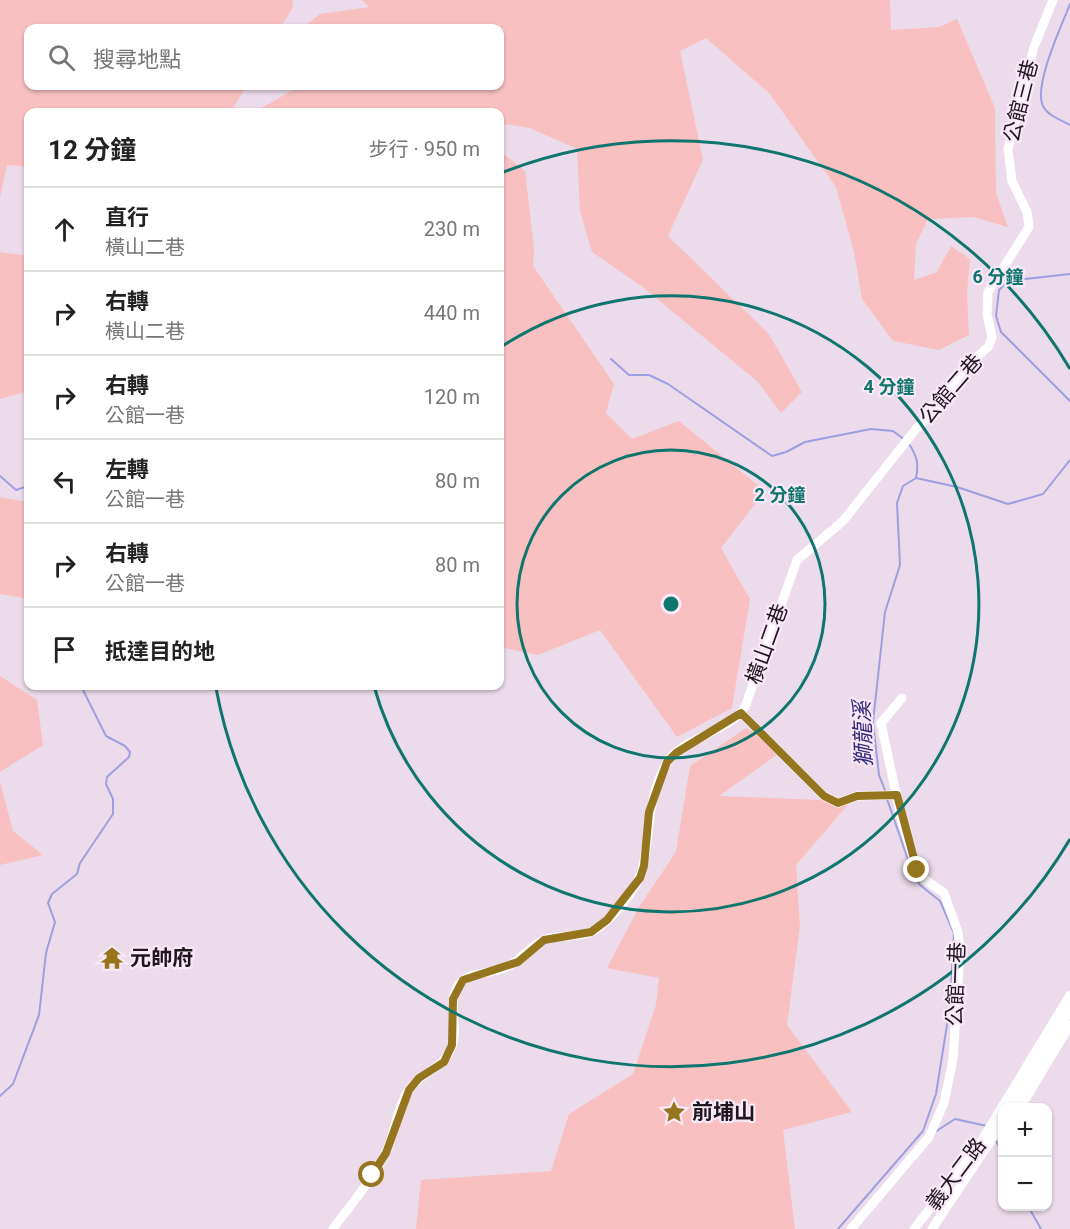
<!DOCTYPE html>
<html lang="zh-TW">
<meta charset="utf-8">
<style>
body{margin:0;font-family:Roboto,"Noto Sans TC",sans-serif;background:#f6f6f6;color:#222}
.controls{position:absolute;right:18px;bottom:18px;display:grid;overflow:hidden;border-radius:12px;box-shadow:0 2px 4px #0004}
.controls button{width:54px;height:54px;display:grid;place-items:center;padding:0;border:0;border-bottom:2px solid #e0e0e0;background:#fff;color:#222;font:30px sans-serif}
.stop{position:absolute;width:18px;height:18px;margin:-14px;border:4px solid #95751d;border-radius:50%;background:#fff}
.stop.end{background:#95751d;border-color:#fff;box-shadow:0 2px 6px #0008}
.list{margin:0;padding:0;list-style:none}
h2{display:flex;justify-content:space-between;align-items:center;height:78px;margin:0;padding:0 24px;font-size:26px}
h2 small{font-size:20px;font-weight:400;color:#767676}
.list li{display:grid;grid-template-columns:39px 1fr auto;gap:18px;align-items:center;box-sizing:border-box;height:84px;padding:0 24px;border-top:2px solid #e0e0e0}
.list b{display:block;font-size:22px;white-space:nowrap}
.list p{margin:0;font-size:20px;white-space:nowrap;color:#767676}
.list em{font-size:20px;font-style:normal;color:#767676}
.icon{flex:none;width:33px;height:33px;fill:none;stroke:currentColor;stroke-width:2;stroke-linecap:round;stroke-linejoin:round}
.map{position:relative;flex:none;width:1070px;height:1229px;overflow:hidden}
.search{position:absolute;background:#fff;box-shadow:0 2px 4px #0004;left:24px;top:24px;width:480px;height:66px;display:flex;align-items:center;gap:15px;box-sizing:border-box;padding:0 21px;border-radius:12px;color:#767676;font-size:22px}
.panel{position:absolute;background:#fff;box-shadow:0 2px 4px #0004;left:24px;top:108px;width:480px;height:582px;border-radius:12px}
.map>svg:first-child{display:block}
</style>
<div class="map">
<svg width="1070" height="1229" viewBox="0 0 1070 1229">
<rect width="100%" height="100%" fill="#ecdbea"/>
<!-- green -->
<path fill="#f9c0c2" d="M0,0H293L292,9L280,28H28V86H246L231,112H28V167L7,165L0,197Z
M362,0H890L891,30L939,27L957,19L995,108L996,193L1008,227L973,217L928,219L916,244L914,280L937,272L951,246L970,259L967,292L969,335L939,350L893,341L862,299L854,252L836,187L769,93L706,38L680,51L703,160L668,236L769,334L802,392L781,413L758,382L644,288L592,252L580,211L577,149L530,128L505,124L500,131V112H254L300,86H500V28H302L320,14L369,7Z
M500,151L525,171L534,248L533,266L614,384L606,413L632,439L679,421L765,491L721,548L750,599L732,708L677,737L600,630L538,655L500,647Z
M0,252L28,256V391L0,399Z
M0,497L28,502V599L0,594Z
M0,676L37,700L43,745L0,772Z
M746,728L785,749L719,796L851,801L796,865L800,926L787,1025L852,1112L783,1130L795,1229H416L421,1180L551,1171L569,1114L633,1074L656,1005L659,978L607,968L639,907L676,852L690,766Z
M0,782L13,831L43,855L0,865Z"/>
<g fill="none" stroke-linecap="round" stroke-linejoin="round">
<!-- stream -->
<path stroke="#9d9fe1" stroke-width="2" d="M1070,4C1062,25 1033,86 1043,106C1048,116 1061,120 1070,125
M1070,274L1008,281L999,290L996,316L1001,332L1070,401
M611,359L629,375H649L668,384L772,456L786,452L805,442L871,429L893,431L905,440
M909,444C917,456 919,464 916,478
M0,476L16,490L28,486
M886,793L879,775L873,722L885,612L900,565L897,503L903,486L916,478L957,487L1008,504L1043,494L1070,460
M0,1096L13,1084L39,1015L46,953L55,922L48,903L52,894L77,874L80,863L113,814V799L106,784L107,777L129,757L130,752L125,746L106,736L81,686
M935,1132L955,1119L987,1126
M995,1139L1002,1152
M1028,1206L1041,1229
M838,1229L923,1131L936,1094L950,1006L954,933L940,901L920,885L914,877L887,799"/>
<!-- minor -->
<path stroke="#fff" stroke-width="9" d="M741,713L824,796L838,803L857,796L897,795
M1012,1108L1070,1009
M1020,1108L1070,1025
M333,1229C351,1204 374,1178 387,1150C395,1131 397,1108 408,1091C421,1072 443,1069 452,1047C460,1026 444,998 462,981C473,971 492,974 505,968C520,962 531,944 546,939C562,934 583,939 598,928C616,915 639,887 643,866C651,830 647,794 668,761C684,737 728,733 745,707L797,560L843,521L916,429L937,408L963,370L989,346L992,337L987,314L988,292L1029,227L1027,212L1012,181L1008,149L1034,47L1053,0
M851,1229L929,1137L944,1103L953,1059L960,951L958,932L944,893L923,878L917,870L902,822L881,723L902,698
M914,1229L977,1148L1070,995
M932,1229L1002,1124"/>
</g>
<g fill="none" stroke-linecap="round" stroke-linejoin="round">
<!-- route -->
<path stroke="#95751d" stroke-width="8" d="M372,1175L386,1153L409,1090L419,1078L444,1062L452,1045L453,999L463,980L518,962L544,940L591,932L607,920L640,878L644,866L649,812L667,762L676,753L741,713L824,796L838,803L857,796L897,795L917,870"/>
</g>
<!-- distance rings -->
<g fill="none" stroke="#0f766e" stroke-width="3">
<circle cx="671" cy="604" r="154"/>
<path d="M501 347A308 308 0 1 1 374 686"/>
<path d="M1070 839A463 463 0 0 1 216 688M501 173A463 463 0 0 1 1070 369"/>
</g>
<!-- icons -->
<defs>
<g id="temple-bare" transform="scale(1.8)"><path d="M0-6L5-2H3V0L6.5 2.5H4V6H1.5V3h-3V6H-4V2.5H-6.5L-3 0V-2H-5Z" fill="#95751d" stroke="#f9e8f7" stroke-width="2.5" paint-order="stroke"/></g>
<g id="sight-bare" transform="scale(1.8)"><path d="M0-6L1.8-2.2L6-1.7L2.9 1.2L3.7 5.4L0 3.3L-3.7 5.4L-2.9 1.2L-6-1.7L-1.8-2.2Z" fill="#95751d" stroke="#f9e8f7" stroke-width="2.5" paint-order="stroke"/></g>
</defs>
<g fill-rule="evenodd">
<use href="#temple-bare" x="112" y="958"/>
<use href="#sight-bare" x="674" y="1112"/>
</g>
<g text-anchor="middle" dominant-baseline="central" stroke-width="4.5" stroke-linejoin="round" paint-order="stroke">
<!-- street labels -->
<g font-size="21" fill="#1e181d" stroke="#f9e8f7">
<text transform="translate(1021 101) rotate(-76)">公館三巷</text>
<text transform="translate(951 389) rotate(-49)">公館二巷</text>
<text transform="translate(767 644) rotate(-70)">橫山二巷</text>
<text transform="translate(956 984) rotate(-88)">公館一巷</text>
<text transform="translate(956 1174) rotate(-53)">義大二路</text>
</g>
<!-- poi labels -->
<g font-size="21" font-weight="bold" fill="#1e181d" stroke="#f9e8f7" text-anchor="start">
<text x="130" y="958">元帥府</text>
<text x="692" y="1112">前埔山</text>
</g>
<!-- water labels -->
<g font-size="22" font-style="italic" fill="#322a77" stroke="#f9e8f7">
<text transform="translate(863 734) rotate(-92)">獅龍溪</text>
</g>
</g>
<circle cx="671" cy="604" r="9" fill="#0f766e" stroke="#f9e8f7" stroke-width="3"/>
<g font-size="18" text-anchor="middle" font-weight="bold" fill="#0f766e" stroke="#f9e8f7" stroke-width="4.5" stroke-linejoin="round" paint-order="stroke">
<text x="998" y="283">6 分鐘</text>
<text x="889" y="393">4 分鐘</text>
<text x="780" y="501">2 分鐘</text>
</g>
</svg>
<div class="controls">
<button>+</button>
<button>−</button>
</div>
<div class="stop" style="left:372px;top:1175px"></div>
<div class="stop end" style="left:917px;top:870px"></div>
<div class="search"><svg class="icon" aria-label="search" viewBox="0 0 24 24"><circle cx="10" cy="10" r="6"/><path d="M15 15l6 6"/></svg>搜尋地點</div>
<section class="panel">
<h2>12 分鐘<small>步行 · 950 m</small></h2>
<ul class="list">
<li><svg class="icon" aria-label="ahead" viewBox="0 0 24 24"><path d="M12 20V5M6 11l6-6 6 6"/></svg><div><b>直行</b><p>橫山二巷</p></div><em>230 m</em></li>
<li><svg class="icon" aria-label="right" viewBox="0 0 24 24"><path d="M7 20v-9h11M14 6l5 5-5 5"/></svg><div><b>右轉</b><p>橫山二巷</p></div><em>440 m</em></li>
<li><svg class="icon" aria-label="right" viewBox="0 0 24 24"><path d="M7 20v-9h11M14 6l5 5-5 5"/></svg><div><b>右轉</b><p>公館一巷</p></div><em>120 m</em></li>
<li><svg class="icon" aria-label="left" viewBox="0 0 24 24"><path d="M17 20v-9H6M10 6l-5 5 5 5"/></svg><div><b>左轉</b><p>公館一巷</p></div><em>80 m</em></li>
<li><svg class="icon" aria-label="right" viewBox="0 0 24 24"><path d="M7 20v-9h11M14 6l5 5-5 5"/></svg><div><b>右轉</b><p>公館一巷</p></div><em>80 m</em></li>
<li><svg class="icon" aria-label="arrive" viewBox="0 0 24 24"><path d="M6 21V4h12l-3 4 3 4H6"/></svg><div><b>抵達目的地</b></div></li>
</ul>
</section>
</div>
